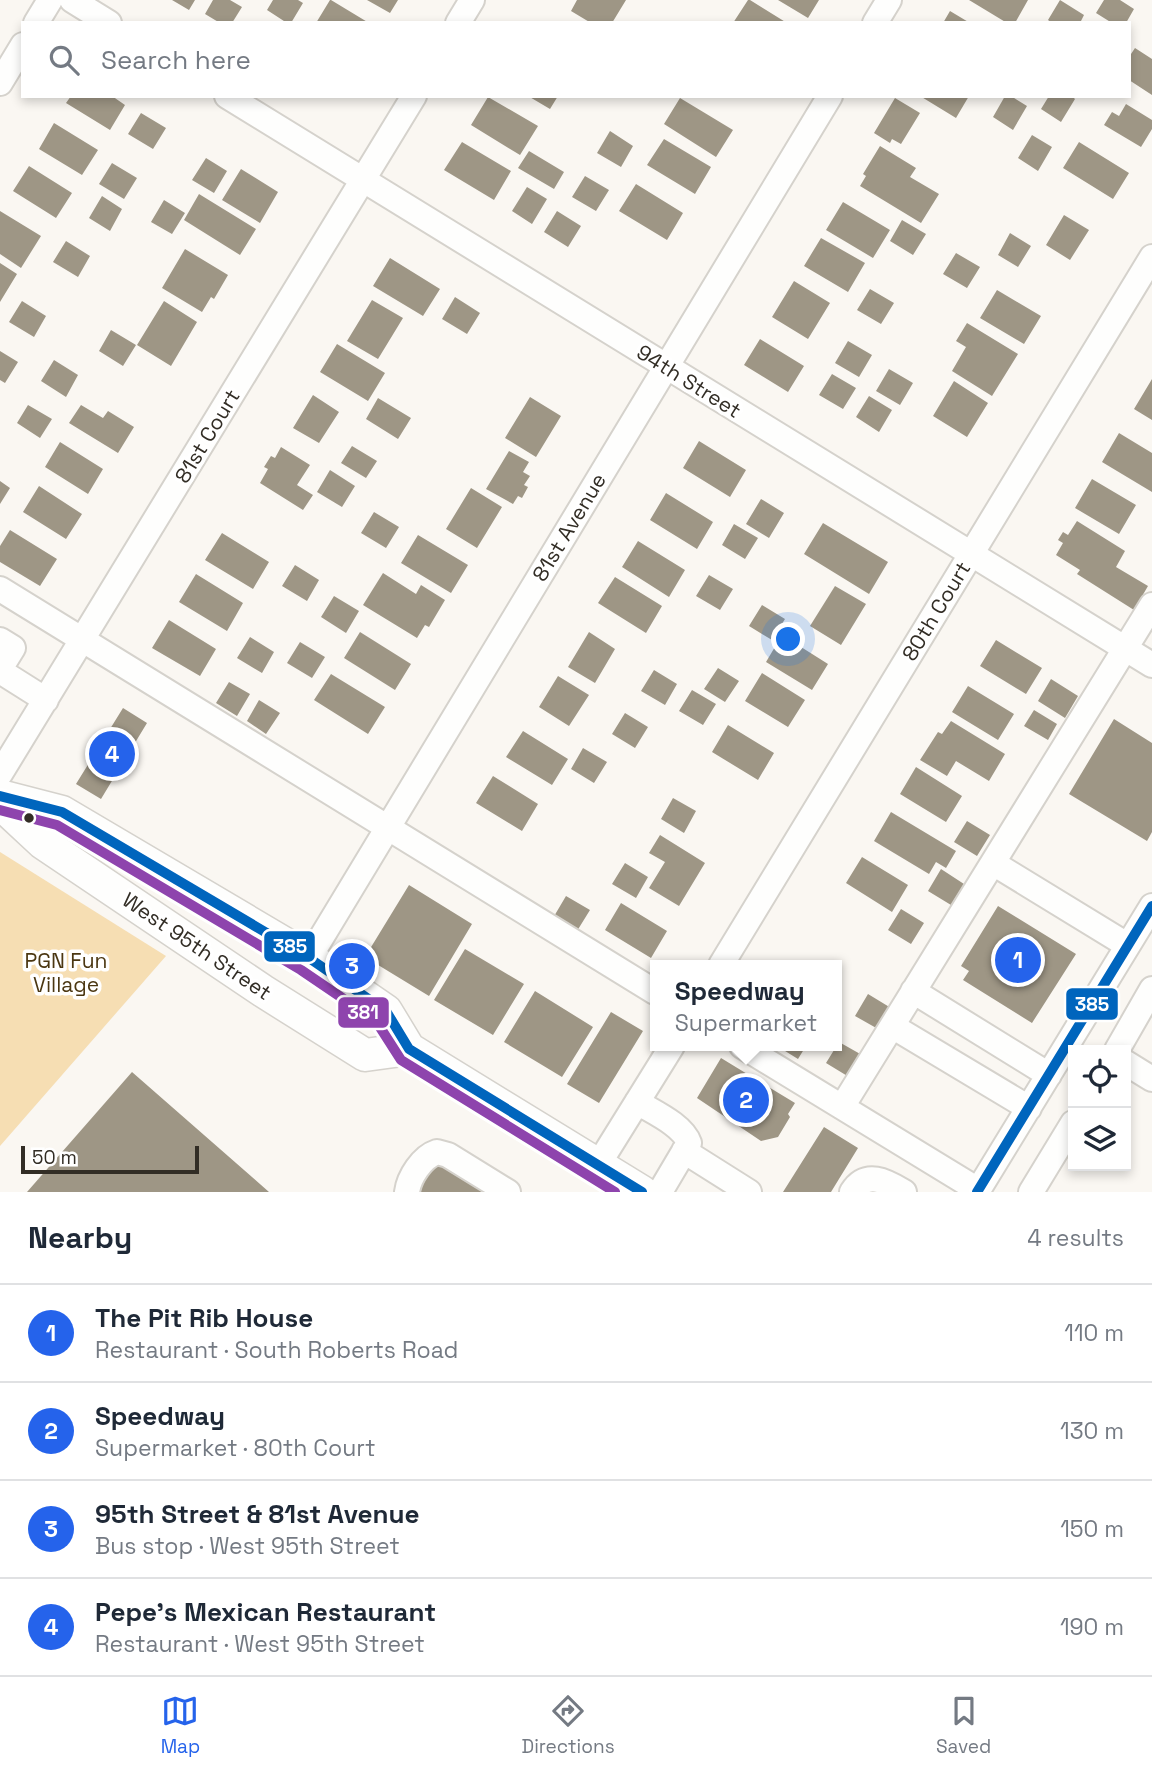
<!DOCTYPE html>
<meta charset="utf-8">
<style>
body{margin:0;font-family:"Space Grotesk",sans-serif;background:#f2f2f3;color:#1f2937}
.controls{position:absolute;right:21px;bottom:21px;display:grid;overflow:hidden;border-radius:0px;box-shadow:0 4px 10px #0003}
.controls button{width:63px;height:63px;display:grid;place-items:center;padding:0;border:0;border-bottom:2px solid #e0e1e3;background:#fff;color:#1f2937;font:35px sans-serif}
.scale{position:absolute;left:21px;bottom:18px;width:178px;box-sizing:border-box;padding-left:7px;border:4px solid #322d25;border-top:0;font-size:19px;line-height:24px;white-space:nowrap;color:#322d25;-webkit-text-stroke:5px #fff;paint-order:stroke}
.you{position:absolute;left:789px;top:640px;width:24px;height:24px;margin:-18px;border:5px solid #fff;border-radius:50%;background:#1a73e8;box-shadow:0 0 0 10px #1a73e833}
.badge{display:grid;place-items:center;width:46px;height:46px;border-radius:50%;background:#2563eb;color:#fff;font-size:23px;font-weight:700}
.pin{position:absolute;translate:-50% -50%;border:4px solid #fff;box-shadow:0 2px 7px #0006}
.popup{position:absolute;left:650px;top:960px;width:192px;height:91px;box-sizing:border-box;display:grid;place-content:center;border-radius:0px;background:#fff;filter:drop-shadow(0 2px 5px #0005);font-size:23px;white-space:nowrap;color:#747a83}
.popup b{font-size:26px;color:#1f2937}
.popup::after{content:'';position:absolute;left:50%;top:100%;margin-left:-14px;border:14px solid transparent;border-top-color:#fff}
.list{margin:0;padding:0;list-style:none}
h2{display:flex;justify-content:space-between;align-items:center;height:91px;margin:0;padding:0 28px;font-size:30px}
h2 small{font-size:23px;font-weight:400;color:#747a83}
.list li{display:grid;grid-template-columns:46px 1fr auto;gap:21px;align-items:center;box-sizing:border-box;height:98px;padding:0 28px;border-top:2px solid #e0e1e3}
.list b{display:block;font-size:26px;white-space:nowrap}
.list p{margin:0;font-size:23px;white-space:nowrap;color:#747a83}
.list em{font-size:23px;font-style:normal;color:#747a83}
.icon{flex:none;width:38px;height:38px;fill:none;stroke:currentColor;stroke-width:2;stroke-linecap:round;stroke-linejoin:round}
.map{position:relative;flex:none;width:1152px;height:1192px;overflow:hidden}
.search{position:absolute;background:#fff;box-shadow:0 4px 10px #0003;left:21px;right:21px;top:21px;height:77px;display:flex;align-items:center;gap:18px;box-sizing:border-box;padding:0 24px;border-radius:0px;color:#747a83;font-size:26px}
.sheet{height:483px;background:#fff}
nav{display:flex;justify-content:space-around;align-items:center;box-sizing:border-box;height:98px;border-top:2px solid #e0e1e3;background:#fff;font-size:19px;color:#747a83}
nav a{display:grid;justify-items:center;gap:4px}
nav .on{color:#2563eb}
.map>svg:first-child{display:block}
</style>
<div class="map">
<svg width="1152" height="1192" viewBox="0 0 1152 1192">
<rect width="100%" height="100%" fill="#faf7f2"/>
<!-- green -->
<path fill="#f6deb3" d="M0,852L166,956L0,1146Z"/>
<!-- building -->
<path fill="#9e9685" d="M172,0H195L189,10Z
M213,0H230L242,7L232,23H220L205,14Z
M273,0H298L303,3L291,23H287L267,10Z
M330,0H331L369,23H316Z
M367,0H398L390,13Z
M577,0H626L612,23H591L571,11Z
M748,0H750L787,23H733Z
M778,0H819L808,18Z
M969,0H1028L1015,23H1007Z
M1060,0L1084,15L1080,23H1052L1048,20Z
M1104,0H1120L1134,9L1126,23H1112L1096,13Z
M950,11L970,23H943Z
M1135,48L1152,59V95L1129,80V57Z
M71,96H112L125,105L110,130L66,103Z
M528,96H558L550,109Z
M920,96H969L956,118Z
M1005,96H1011L1027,106L1013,130L993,117Z
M1049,96H1072L1075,99L1061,122L1041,109Z
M488,97L538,126L520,155L471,125Z
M680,98L733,130L716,157L664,124Z
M895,98L920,113L901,144L892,139L890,143L874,133Z
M1126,104L1152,120V129L1141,147L1104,125L1112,112L1119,116Z
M141,113L166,128L153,149L128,134Z
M54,123L98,150L82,175L39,149Z
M610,131L633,146L621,167L597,153Z
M1032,135L1052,147L1038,171L1018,158Z
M664,139L711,167L695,194L647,165Z
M462,142L511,171L494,200L444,170Z
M1079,142L1129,173L1113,199L1063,168Z
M880,146L916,168L910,177L939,194L921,223L860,186L866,176L863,174Z
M529,151L564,172L554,189L518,168Z
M206,158L227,171L214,193L192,180Z
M112,163L137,178L124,199L99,184Z
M29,166L72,193L56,218L13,191Z
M241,169L278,192L260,223L222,200Z
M585,176L609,190L596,211L572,197Z
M636,184L683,213L667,240L619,211Z
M527,187L547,199L532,224L512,211Z
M199,194L256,229L240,255L184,220Z
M102,196L122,209L110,231L89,218Z
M164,200L185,213L172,234L151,222Z
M843,202L890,230L873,258L826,230Z
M0,211L41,236L21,268L0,254Z
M557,211L581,226L568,247L544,232Z
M1064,215L1089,230L1070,260L1046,245Z
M902,220L926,234L913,255L890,241Z
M1010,233L1031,246L1018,267L998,255Z
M821,238L865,263L848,292L804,266Z
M66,241L90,256L78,277L53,262Z
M185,249L228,275L214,299L211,297L202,312L162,288Z
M956,253L980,267L967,288L943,274Z
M390,258L440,289L423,316L373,286Z
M0,263L17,274L0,302Z
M794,281L830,303L808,339L772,317Z
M870,289L894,303L881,324L857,310Z
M997,290L1041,316L1024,344L980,318Z
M455,297L480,313L467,334L442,319Z
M372,300L403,318L378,359L347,341Z
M22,301L46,316L34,337L9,322Z
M164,301L197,322L171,366L137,345Z
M967,323L1018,354L992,396L952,371L966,347L956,341Z
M111,330L136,345L123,366L99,351Z
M760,339L804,366L788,392L744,365Z
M848,341L872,355L859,377L835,363Z
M337,344L385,373L368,401L320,372Z
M0,351L18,362L5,383L0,380Z
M54,360L78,375L66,397L41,381Z
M889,369L913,383L900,405L876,391Z
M832,374L856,388L843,409L819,395Z
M1152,379V420L1134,409Z
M954,381L988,403L967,437L933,416Z
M313,395L339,412L319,443L293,428Z
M869,396L892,410L879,432L856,417Z
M530,397L561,416L536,457L505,438Z
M378,398L411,418L398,439L366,419Z
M28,405L52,419L40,438L17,423Z
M81,405L103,418L108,411L134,427L118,453L69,423Z
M1119,433L1152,453V492L1102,462Z
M699,441L746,470L730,497L683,468Z
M60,442L103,469L88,494L45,467Z
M352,446L377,461L366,478L341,463Z
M281,447L310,465L297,485L313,495L303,510L260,483L268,469L264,467L271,456L275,458Z
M509,451L529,462L523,472L530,476L524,485L528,487L522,498L518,496L513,504L486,489Z
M330,470L355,486L342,507L317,492Z
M1092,479L1136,505L1119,534L1075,508Z
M0,481L10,488L0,504Z
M39,486L82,514L66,539L23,512Z
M471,488L502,507L477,548L446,529Z
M666,493L713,522L697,549L650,520Z
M761,499L784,513L769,538L746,524Z
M374,512L399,527L386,548L361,533Z
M1077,521L1125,551L1116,567L1148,586L1134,610L1077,574L1080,570L1056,555L1063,543L1058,540L1063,532L1068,535Z
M823,523L888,562L869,594L804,554Z
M734,524L758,538L745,559L722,545Z
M10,530L57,559L40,586L0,562V546Z
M222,533L269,562L253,589L205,560Z
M418,535L468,565L451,593L401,563Z
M638,541L685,570L669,597L622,567Z
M295,565L319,580L307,601L282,586Z
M383,573L416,594L421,585L445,600L429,627L425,625L417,638L363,605Z
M196,574L243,603L227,631L179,602Z
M709,575L733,589L720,610L696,596Z
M615,577L662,606L646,633L598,603Z
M835,586L866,604L841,645L810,626Z
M334,596L359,611L346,633L321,617Z
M762,605L785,619L772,640L749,626Z
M169,620L216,649L200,676L152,648Z
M360,632L411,664L395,690L344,658Z
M589,632L615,649L595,683L568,667Z
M782,635L828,664L812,690L766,662Z
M250,637L274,652L262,673L237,658Z
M996,640L1042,668L1026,694L980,666Z
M300,642L325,657L312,678L287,663Z
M718,668L739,681L725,702L704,689Z
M654,670L677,684L665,705L641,691Z
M762,673L805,700L788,727L745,701Z
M331,674L385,707L368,734L314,700Z
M558,676L589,695L569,726L539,707Z
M1051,679L1078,696L1065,718L1038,701Z
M229,682L250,694L237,716L216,703Z
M968,686L1014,714L998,740L952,712Z
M692,690L716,704L703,725L679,711Z
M259,700L280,713L266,734L247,721Z
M123,708L147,723L101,799L76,784Z
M1034,710L1057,724L1048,740L1024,726Z
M625,713L648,727L635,748L612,734Z
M1114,719L1152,743V832L1147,841L1069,794Z
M951,721L1005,754L989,781L956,761L947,776L920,760L938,732L942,734Z
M728,725L774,753L758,780L712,752Z
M523,731L568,759L552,785L506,757Z
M583,748L607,762L594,783L571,769Z
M916,767L962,796L946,822L900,794Z
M493,776L538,804L522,831L476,803Z
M673,798L696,811L684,833L661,819Z
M891,812L956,851L946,868L936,862L929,874L874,841Z
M967,821L990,835L977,856L954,842Z
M660,835L705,863L679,906L649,888L665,862L649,853Z
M862,857L908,885L892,912L846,883Z
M625,863L648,877L636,898L612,884Z
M941,869L964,884L951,905L928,891Z
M409,885L472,924L429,996L365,957Z
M566,896L590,910L577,931L553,918Z
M621,903L667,931L651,958L605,930Z
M998,906L1076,954L1032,1023L963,980L969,971L961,966Z
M901,909L924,923L911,944L888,930Z
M465,949L524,984L493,1035L434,1000Z
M535,991L593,1027L562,1077L504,1042Z
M868,994L891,1008L878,1029L855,1016Z
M611,1012L643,1031L599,1103L567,1084Z
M839,1042L862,1055L849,1077L826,1063Z
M777,1046H806L798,1059Z
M721,1058L795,1103L788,1114L790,1117L778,1137L761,1141L697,1098Z
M132,1072L269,1192H27Z
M824,1127L858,1148L831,1192H783Z
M437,1161L486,1192H418Z"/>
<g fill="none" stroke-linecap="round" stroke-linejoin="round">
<!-- minor casing -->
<g stroke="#d5d2cc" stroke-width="28">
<path id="minor" d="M72,0L109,23
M36,23L50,0
M458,23L472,0
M875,23L889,0
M0,83L23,45
M227,96L1152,665
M0,589L655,992
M0,640L13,648L0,669
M0,671L46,700
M0,774L414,96
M993,863L1127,945
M309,958L830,96
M721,965L1152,257
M913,991L1049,1075
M892,1026L1029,1108
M742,1046L978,1190
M1117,1050L1152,989
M1126,1063L1152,1079
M637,1102C653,1112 683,1125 689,1143L660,1192
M842,1107L1152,605
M684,1151L749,1192
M598,1165L672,1046
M407,1192C409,1177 422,1157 437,1152L448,1155L508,1192
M852,1192C866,1170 886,1181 904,1192
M977,1192L1152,906
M1031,1192L1073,1123"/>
</g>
<!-- major casing -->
<g stroke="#d5d2cc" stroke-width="35">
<path id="major" d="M0,796L62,812L309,958L386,1011L409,1049L642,1192
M0,803L43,843L263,991L365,1055L409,1049"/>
</g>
<!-- minor -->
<use href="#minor" stroke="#fefefd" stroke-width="24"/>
<!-- major -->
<use href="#major" stroke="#fefefd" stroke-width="32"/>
<!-- bus-1 casing -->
<g stroke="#fff" stroke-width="16">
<path id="bus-1" d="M0,796L62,812L309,958L386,1011L409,1049L642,1192
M977,1192L1152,906"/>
</g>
<!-- bus-2 casing -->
<g stroke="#fff" stroke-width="16">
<path id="bus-2" d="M0,810L57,825L301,970L376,1021L401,1060L615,1192"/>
</g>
<!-- bus-1 -->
<use href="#bus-1" stroke="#0065bd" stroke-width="10"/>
<!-- bus-2 -->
<use href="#bus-2" stroke="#8e44ad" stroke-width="10"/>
</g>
<!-- markers -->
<circle fill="#322d25" stroke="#fff" stroke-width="2.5" cx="29" cy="818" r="6"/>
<g text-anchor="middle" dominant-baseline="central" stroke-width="7" stroke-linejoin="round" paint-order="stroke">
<!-- street labels -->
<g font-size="21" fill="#322d25" stroke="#fff">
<text transform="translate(689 381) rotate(32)">94th Street</text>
<text transform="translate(207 436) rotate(-59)">81st Court</text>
<text transform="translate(569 527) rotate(-59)">81st Avenue</text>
<text transform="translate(936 611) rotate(-59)">80th Court</text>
<text transform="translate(197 946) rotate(34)">West 95th Street</text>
</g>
<!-- park labels -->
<g font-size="21" fill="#4b3712" stroke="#fff">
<text x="66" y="960">PGN Fun<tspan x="66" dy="24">Village</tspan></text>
</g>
</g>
<g stroke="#fff" stroke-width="2.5">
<rect x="263" y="930" width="53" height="33" rx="7" fill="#0065bd"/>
<rect x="1065" y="987" width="54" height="34" rx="7" fill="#0065bd"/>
<rect x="337" y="996" width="53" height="33" rx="7" fill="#8e44ad"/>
</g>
<g font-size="19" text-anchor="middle" font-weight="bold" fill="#fff">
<text x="290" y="953">385</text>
<text x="1092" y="1011">385</text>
<text x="363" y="1019">381</text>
</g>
</svg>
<div class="controls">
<button><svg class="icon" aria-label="locate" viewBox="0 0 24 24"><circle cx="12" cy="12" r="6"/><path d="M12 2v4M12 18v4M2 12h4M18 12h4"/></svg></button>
<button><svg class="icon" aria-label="layers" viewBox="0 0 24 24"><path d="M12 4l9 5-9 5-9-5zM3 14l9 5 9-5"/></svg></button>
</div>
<div class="scale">50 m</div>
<div class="you"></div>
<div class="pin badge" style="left:1018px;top:960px">1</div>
<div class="pin badge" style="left:746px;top:1100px">2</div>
<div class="popup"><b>Speedway</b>Supermarket</div>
<div class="pin badge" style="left:352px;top:966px">3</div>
<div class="pin badge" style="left:112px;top:754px">4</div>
<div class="search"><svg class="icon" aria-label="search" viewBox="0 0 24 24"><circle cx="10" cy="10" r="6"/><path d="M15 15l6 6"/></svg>Search here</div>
</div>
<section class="sheet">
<h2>Nearby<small>4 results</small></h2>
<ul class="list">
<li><span class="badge">1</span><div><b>The Pit Rib House</b><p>Restaurant · South Roberts Road</p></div><em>110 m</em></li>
<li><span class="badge">2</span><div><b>Speedway</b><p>Supermarket · 80th Court</p></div><em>130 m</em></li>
<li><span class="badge">3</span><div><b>95th Street &amp; 81st Avenue</b><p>Bus stop · West 95th Street</p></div><em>150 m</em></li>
<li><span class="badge">4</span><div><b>Pepe's Mexican Restaurant</b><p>Restaurant · West 95th Street</p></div><em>190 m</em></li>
</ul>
</section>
<nav>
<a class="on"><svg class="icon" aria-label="map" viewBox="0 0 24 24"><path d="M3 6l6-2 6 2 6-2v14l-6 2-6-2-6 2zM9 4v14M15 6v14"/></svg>Map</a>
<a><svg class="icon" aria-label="directions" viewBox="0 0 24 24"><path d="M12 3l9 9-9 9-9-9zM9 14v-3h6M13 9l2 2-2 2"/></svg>Directions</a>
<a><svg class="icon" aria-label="saved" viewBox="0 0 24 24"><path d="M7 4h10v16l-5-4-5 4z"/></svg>Saved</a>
</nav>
